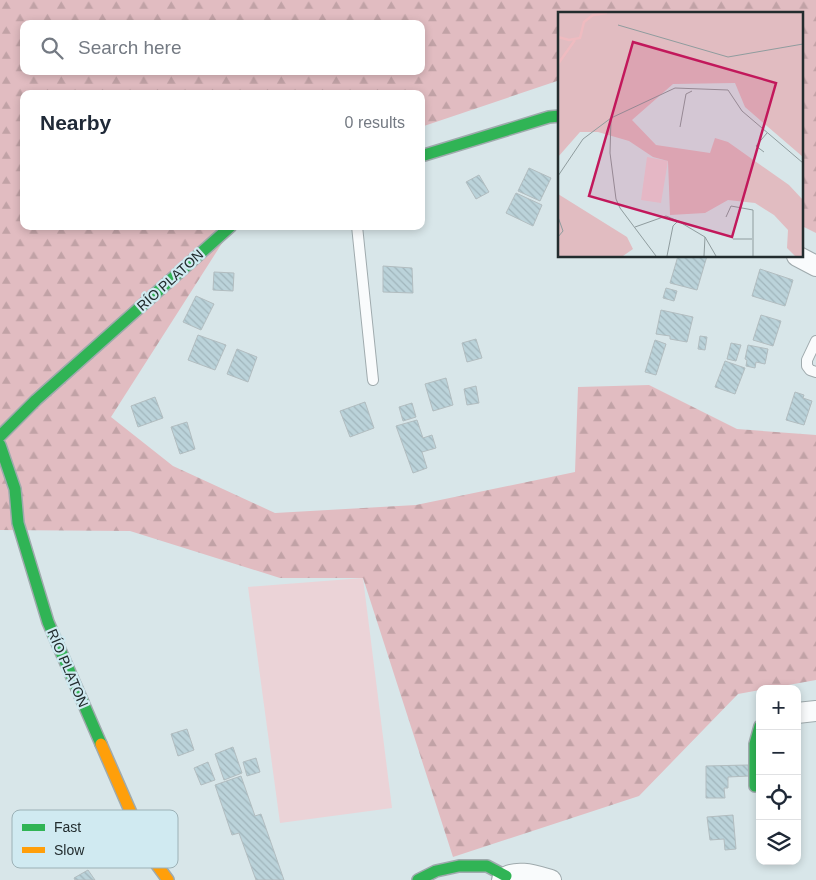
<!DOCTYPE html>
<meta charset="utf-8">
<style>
body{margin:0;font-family:Arial,sans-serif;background:#f2f2f3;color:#1f2937}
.controls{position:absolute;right:15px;bottom:15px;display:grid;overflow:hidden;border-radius:10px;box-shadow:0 2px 8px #0003}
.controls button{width:45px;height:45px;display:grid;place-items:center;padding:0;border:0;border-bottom:1px solid #e0e1e3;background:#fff;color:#1f2937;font:25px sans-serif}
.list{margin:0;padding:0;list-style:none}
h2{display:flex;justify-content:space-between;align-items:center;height:65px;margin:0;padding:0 20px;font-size:21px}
h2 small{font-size:16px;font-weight:400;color:#747a83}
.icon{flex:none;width:28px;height:28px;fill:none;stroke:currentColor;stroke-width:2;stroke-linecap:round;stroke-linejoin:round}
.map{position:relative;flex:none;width:816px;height:880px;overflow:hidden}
.search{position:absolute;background:#fff;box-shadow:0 2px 8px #0003;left:20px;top:20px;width:405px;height:55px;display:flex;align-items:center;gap:12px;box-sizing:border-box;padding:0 18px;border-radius:10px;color:#747a83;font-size:19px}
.panel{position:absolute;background:#fff;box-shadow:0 2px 8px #0003;left:20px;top:90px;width:405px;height:140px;border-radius:10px}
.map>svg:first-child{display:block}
</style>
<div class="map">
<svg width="816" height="880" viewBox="0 0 816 880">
<defs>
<pattern id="forest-firs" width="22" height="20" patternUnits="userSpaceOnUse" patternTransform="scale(1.25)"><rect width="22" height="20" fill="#e1bcc1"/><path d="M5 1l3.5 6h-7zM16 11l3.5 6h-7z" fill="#c1a2a6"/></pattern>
<pattern id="building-back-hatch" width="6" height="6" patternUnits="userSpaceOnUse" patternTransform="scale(1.25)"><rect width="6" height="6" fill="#bbd3da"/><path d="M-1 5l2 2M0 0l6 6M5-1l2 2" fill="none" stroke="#a0b5bb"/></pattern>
</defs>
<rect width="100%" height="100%" fill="#d8e6e9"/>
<!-- grass -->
<path fill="#ebd3d7" d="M363,578L392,808L280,823L248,587Z"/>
<!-- forest -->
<path fill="url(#forest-firs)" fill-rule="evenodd" d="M0,0H816V233L802,226V14H560V80L421,127V94H24V226H233L111,417L173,466L275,513L416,505L575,472L578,387L649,385L737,429L816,435V680L738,694L639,796L453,857L363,578H280L130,531L0,530ZM24,24H421V71H24Z"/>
<!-- building -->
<path fill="url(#building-back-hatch)" stroke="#b2bdc0" d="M529,168L551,178L540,201L518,191Z
M479,175L489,192L476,199L466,182Z
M516,193L542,205L533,226L506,213Z
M678,256H707L697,290L670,283Z
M383,266L412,268L413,293L383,292Z
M760,269L793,280L785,306L752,296Z
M214,272L234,273L233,291L213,290Z
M666,288L677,291L674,301L663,298Z
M196,296L214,304L201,330L183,322Z
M661,310L693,317L687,342L670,339V336L656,334Z
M761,315L781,321L773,346L753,340Z
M198,335L226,345L215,370L188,360Z
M700,336L707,337L705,350L698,349Z
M476,339L482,358L467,362L462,343Z
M655,340L666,344L656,375L645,372Z
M731,343L741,345L736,361L727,359Z
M748,345L768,349L765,364L756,362L755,368L746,366L747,360L745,359Z
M237,349L257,357L248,382L227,374Z
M725,361L745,368L735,394L715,387Z
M446,378L453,405L433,411L425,384Z
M476,386L479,403L467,405L464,389Z
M795,392L804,395L803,398L812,401L804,425L786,420Z
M155,397L163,418L138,427L131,406Z
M365,402L374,428L350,437L340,411Z
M412,403L416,417L403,421L399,407Z
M417,420L423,438L432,435L436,448L422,452L427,468L413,473L396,426Z
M187,422L195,449L180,454L171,427Z
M187,729L194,750L178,756L171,734Z
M233,747L242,773L224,780L215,754Z
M256,758L260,772L247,776L243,762Z
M208,762L215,780L201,785L194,768Z
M748,765L749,776L728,777V788H724L725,798H706V766Z
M241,776L255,816L261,814L284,880H256L239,833L232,835L215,785Z
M733,815L736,849L725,850L724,839L710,840L707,817Z
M88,870L95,880H75L74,878Z"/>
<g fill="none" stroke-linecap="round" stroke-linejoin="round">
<!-- lane casing -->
<g stroke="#9faaad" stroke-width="12">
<path id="lane" d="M357,226L373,380
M816,341L807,360V366L810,370L816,372"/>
</g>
<!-- street casing -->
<g stroke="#9faaad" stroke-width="22">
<path id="street" d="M797,256L816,266
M797,713L816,711
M502,880C514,868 537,876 551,880"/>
</g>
<!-- fast casing -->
<g stroke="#9faaad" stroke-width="14">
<path id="fast" d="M421,156L549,117L560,116
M0,436L36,400L231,226
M0,445L15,489L18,523L48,622L101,744
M755,786V744L760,726
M418,880L436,871L459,866H487L506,876"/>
</g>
<!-- slow casing -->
<g stroke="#9faaad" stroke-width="14">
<path id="slow" d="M101,744L149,854L168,880"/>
</g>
<!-- lane -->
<use href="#lane" stroke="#f9fbfc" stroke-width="10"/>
<!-- street -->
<use href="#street" stroke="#f9fbfc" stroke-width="20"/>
<!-- fast -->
<use href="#fast" stroke="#30b455" stroke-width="11"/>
<!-- slow -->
<use href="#slow" stroke="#ff9f0a" stroke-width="11"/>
</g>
<g text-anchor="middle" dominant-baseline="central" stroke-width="4.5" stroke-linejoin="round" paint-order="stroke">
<!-- street labels -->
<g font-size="14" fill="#222c2e" stroke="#d0eaf1">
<text transform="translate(170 280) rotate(-42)">RÍO PLATON</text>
<text transform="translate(68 668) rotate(67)">RÍO PLATON</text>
</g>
</g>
<!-- overview -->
<g transform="translate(558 12)">
<rect width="245" height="245" fill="#d8e6e9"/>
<path d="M89,145L110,149L103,191L83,188Z" fill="#ebd3d7"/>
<path d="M0,1H245V145L187,95L177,71L115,72L74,108L98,133L152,141L157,126L170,130L231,173L245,188V244H237L229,236L230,218L216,203L197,191L170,188L147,201L112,203L110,149L95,145L71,129L40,120H22L0,145ZM0,182L69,225L75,237L65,244H0Z" fill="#e1bcc1"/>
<path fill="none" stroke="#efbbc0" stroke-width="2.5" d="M0,25L11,28L22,26L26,10L35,3L49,1M0,52L17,28"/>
<path fill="none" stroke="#8f9c9e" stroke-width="1" d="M60,13L170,45L245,32M122,115L128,82L134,79M206,140L198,134L209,121M0,164L25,127L53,106M0,205L5,219L0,225M168,205L173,194L195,198V244M77,215L108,204L120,209M175,227H194M98,244L62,196L58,187L52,141L53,106L117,76L170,78L184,99L245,151M109,244L115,214L120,209L147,225L158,244M146,244L147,225"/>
<path fill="#c2185b" fill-opacity="0.15" stroke="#c2185b" stroke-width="2.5" d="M75,30L218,71L174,225L31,184Z"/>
<rect width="245" height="245" fill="none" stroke="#222c2e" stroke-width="2.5"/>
</g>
<!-- legend -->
<rect x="12" y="810" width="166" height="58" rx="8" fill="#d0eaf1" stroke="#9cb1b6" stroke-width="1"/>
<rect x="22" y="824" width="23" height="7" fill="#30b455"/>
<rect x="22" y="847" width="23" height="6" fill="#ff9f0a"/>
<g font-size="14" fill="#222c2e">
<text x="54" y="832">Fast</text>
<text x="54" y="855">Slow</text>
</g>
</svg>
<div class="controls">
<button>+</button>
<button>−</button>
<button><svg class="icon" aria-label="locate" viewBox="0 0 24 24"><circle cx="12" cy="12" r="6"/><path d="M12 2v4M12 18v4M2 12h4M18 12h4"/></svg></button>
<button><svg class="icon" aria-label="layers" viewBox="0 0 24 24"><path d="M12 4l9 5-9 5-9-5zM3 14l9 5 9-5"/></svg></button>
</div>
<div class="search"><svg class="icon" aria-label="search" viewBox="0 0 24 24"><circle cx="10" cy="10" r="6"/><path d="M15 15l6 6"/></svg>Search here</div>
<section class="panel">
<h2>Nearby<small>0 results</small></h2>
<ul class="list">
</ul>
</section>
</div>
